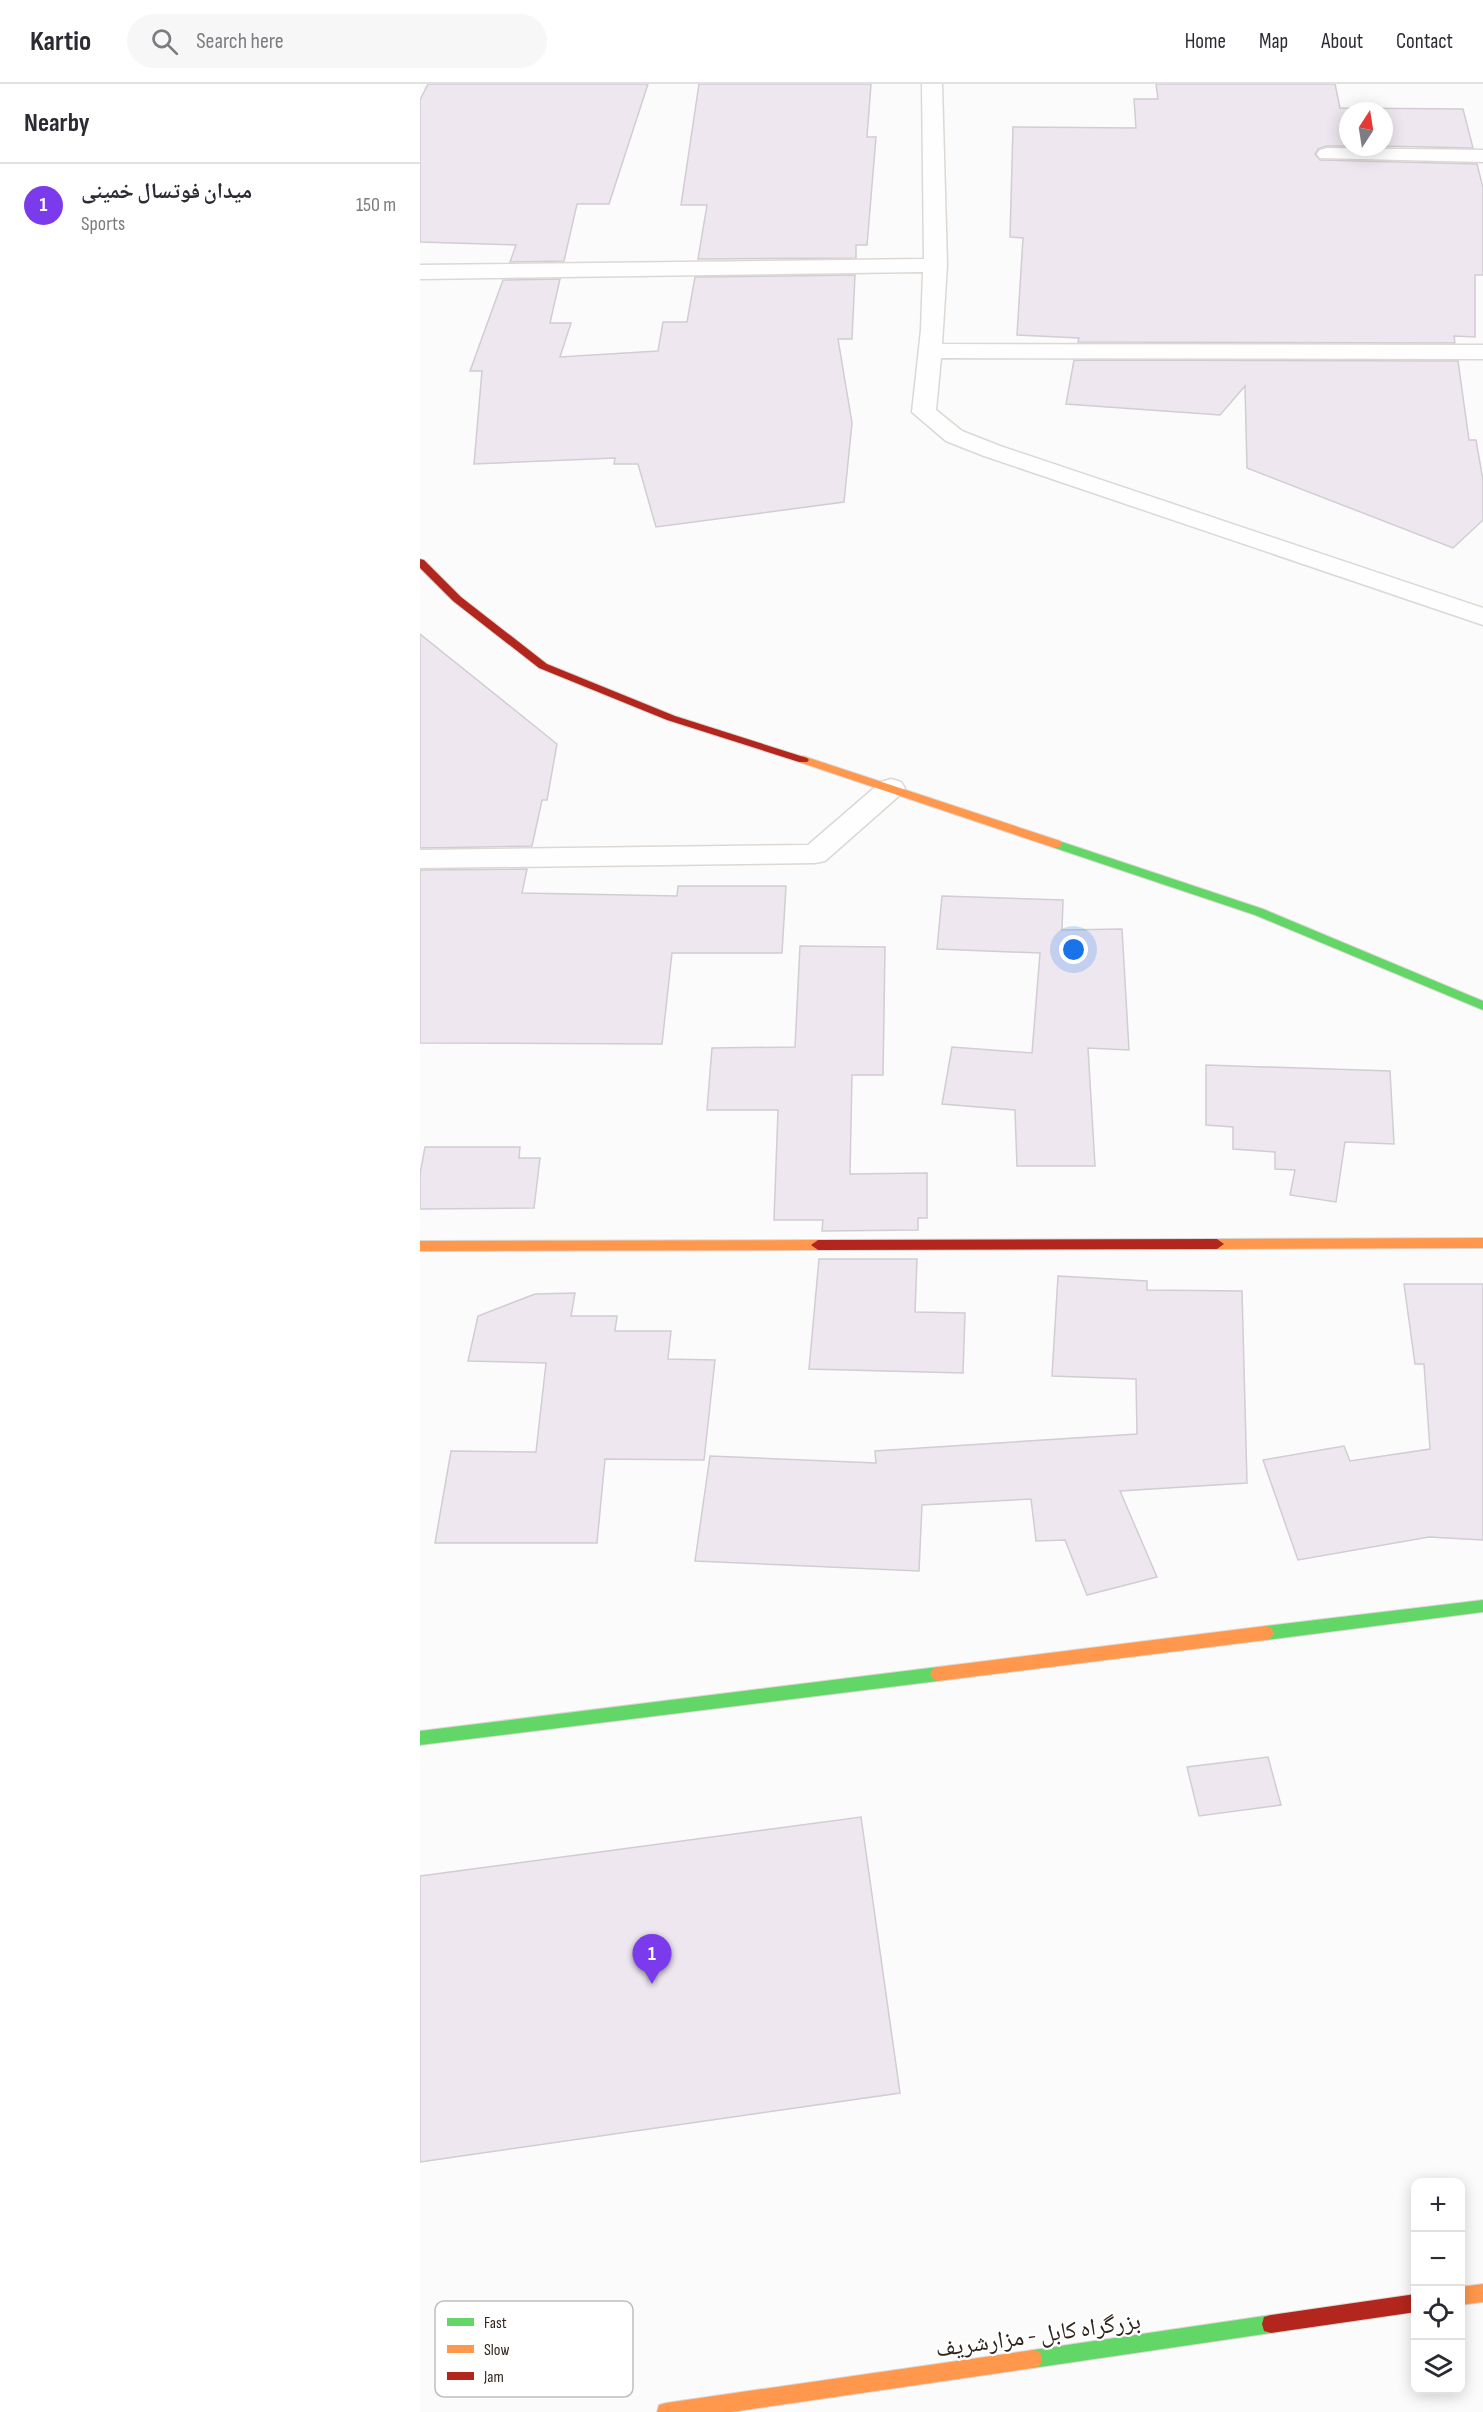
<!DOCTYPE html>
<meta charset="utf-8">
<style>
body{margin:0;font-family:"Sofia Sans Condensed","Noto Naskh Arabic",sans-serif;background:#f7f7f7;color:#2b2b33}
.controls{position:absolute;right:18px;bottom:18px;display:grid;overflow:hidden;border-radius:12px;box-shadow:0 3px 15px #0003}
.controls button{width:54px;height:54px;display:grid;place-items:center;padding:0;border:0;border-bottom:2px solid #e1e1e2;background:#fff;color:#2b2b33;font:30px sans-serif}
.compass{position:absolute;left:919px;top:18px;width:54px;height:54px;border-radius:50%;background:#fff;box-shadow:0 3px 15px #0003;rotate:12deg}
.you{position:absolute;left:654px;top:866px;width:21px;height:21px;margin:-15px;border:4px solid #fff;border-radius:50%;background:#1a73e8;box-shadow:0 0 0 9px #1a73e833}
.badge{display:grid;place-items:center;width:39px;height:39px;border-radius:50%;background:#7c3aed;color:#fff;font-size:20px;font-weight:700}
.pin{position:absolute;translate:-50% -50px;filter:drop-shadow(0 2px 3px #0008)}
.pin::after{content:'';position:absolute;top:32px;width:21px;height:18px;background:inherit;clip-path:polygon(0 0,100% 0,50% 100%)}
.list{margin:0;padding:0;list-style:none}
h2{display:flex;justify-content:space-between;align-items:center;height:78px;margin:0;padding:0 24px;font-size:26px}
h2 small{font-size:20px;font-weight:400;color:#7c7c81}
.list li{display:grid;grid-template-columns:39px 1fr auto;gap:18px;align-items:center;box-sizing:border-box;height:84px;padding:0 24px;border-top:2px solid #e1e1e2}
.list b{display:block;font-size:22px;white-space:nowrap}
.list p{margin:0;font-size:20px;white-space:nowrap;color:#7c7c81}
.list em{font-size:20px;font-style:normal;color:#7c7c81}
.icon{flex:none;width:33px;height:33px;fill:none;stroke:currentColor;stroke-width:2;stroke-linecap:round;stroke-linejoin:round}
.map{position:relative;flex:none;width:1063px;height:2328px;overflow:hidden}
header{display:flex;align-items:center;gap:36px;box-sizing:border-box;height:84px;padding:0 30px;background:#fff;border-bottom:2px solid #e1e1e2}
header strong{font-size:28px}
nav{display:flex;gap:33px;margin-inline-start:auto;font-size:21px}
.search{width:420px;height:54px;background:#f7f7f7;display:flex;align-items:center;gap:15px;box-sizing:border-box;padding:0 21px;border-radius:33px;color:#7c7c81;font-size:22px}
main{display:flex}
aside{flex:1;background:#fff}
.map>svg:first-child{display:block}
</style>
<header>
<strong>Kartio</strong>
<div class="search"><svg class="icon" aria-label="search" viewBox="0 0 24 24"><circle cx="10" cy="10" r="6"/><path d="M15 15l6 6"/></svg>Search here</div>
<nav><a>Home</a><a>Map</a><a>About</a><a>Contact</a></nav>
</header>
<main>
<aside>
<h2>Nearby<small></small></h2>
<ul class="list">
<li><span class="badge">1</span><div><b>میدان فوتسال خمینی</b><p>Sports</p></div><em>150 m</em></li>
</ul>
</aside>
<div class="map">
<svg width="1063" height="2328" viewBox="0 0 1063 2328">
<rect width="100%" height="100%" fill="#fbfbfb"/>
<!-- building -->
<path fill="#eee7f0" stroke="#d1cdd2" stroke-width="1.5" d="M8,0H228L189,120H157L144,177L90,178L96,161L0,158V16Z
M279,0H451L447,53H456L447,161H436V174L278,175L287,121H261Z
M736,0H915L920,24L1043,25L1053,64L964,62V27H928V62H906L898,65L895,70L900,76L1057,80L1063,104V191H1055V253L1034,252L1035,259L658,258L659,254L597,251L603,154L590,153L593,43L716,44L714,15H738Z
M435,191L432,255H418L432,339L424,418L236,443L218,380H194L195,374L54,380L62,287H50L83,196L140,195L130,239H151L140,273L238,267L243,238H267L275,193Z
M654,276L1038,277L1049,356H1056L1063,396V436L1033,464L827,384L825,302L800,331L646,320Z
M0,550L137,660L127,716H122L112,762L0,764Z
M107,785L102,809L257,812L258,802H366L362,869H252L242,960L0,959V786Z
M522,812L643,816L642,846L702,845L709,966L668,964L675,1082H597L595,1026L522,1020L532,963L612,969L620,869L517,865Z
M380,862L465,863L463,991H432L430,1090L507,1089V1134H498V1146L402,1147L403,1136H354L358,1026H287L292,964L375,963Z
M786,981L970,987L974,1060L925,1058L916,1118L870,1111L875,1086L855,1085V1068L813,1065V1043L786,1041Z
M5,1063H100L99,1074H120L114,1124L0,1125V1090Z
M399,1175H497L495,1228L545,1229L543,1289L389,1285Z
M638,1192L727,1197V1206L822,1207L827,1399L700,1407L737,1493L667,1511L645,1456L616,1457L611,1415L502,1421L499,1487L275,1477L290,1372L456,1379L455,1367L717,1350L716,1295L632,1292Z
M984,1200H1063V1456L1009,1453L878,1476L843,1376L924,1362L930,1377L1010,1365L1004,1280H995Z
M155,1209L151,1232H197L195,1247H251L248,1275L295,1276L284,1376L185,1375L177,1459H15L31,1367L116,1368L126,1279L48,1277L58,1232L115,1210Z
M848,1673L861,1721L779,1732L767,1683Z
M441,1733L480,2009L0,2078V1792Z"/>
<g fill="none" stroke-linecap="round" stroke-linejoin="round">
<!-- street casing -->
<g stroke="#ddd8d3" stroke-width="3">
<path id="street" d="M502,0H522L527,181L522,260L1063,261V275L521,274L516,326L542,347L580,362L1063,524V541L564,372L526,357L492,328L501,246L503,188L0,195V181L504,175Z
M907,64L1063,66V78L900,74L897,70L900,66Z
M471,695L481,698L485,704L481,710L405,777L395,779L0,784V766L388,761L461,698Z"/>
</g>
<!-- fast casing -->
<g stroke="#ddd8d3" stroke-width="2">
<path id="fast" d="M636,756L843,825L1063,917V926L835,831L632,763L630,760L632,757Z
M1063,1516V1528L846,1556L841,1554L838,1549L841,1544L846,1542Z
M518,1583L523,1585L526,1590L523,1595L518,1597L0,1661V1647Z
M851,2231L858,2233L860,2240L858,2247L851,2249L613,2284L606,2282L604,2275L606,2268L613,2266Z"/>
</g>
<!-- slow casing -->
<g stroke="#ddd8d3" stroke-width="2">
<path id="slow" d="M383,672L640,757L642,760L640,763H632L379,678V674Z
M1063,1154V1164L797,1165L790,1160L797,1155Z
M398,1156L405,1161L398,1166L0,1167V1157Z
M846,1542L851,1544L854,1549L851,1554L846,1556L518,1597L513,1595L510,1590L513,1585L518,1583Z
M1063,2200V2218L1040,2221V2203Z
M613,2266L620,2268L622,2275L620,2282L613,2284L311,2328H237L239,2321L246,2319Z"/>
</g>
<!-- jam casing -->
<g stroke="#ddd8d3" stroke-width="2">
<path id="jam" d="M0,475L4,476L41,513L127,580L255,632L387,674L389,676L387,678H379L247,636L119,584L33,517L0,484Z
M797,1155L804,1160L797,1165L398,1166L391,1161L398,1156Z
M996,2210V2228L851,2249L844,2247L842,2240L844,2233L851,2231Z"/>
</g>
<!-- street -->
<use href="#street" fill="#fefefe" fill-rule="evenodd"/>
<!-- fast -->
<use href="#fast" fill="#63d668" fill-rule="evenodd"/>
<!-- slow -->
<use href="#slow" fill="#ff974d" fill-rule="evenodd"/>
<!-- jam -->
<use href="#jam" fill="#b3261e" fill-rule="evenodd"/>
</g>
<g text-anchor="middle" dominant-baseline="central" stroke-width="4.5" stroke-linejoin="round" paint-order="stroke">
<!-- near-street labels -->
<g font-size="24" fill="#2f251d" stroke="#fff">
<text transform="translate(618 2251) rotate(-8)">بزرگراه کابل - مزارشریف</text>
</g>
</g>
<!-- legend -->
<rect x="15" y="2217" width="198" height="96" rx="9" fill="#fff" stroke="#c1bebb" stroke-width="1.5"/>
<rect x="27" y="2234" width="27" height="8" fill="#63d668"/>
<rect x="27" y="2261" width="27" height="8" fill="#ff974d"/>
<rect x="27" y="2288" width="27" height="8" fill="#b3261e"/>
<g font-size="16" fill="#2f251d">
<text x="64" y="2244">Fast</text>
<text x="64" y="2271">Slow</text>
<text x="64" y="2298">Jam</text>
</g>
</svg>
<div class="controls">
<button>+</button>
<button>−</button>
<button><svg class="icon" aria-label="locate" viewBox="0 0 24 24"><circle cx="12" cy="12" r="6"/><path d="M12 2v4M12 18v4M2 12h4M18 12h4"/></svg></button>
<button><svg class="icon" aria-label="layers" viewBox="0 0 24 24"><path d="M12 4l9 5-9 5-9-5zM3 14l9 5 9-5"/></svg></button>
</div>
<svg class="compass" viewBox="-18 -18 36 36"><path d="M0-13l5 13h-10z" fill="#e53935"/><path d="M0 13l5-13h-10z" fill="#7c7c81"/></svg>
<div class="you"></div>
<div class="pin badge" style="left:232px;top:1900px">1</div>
</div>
</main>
